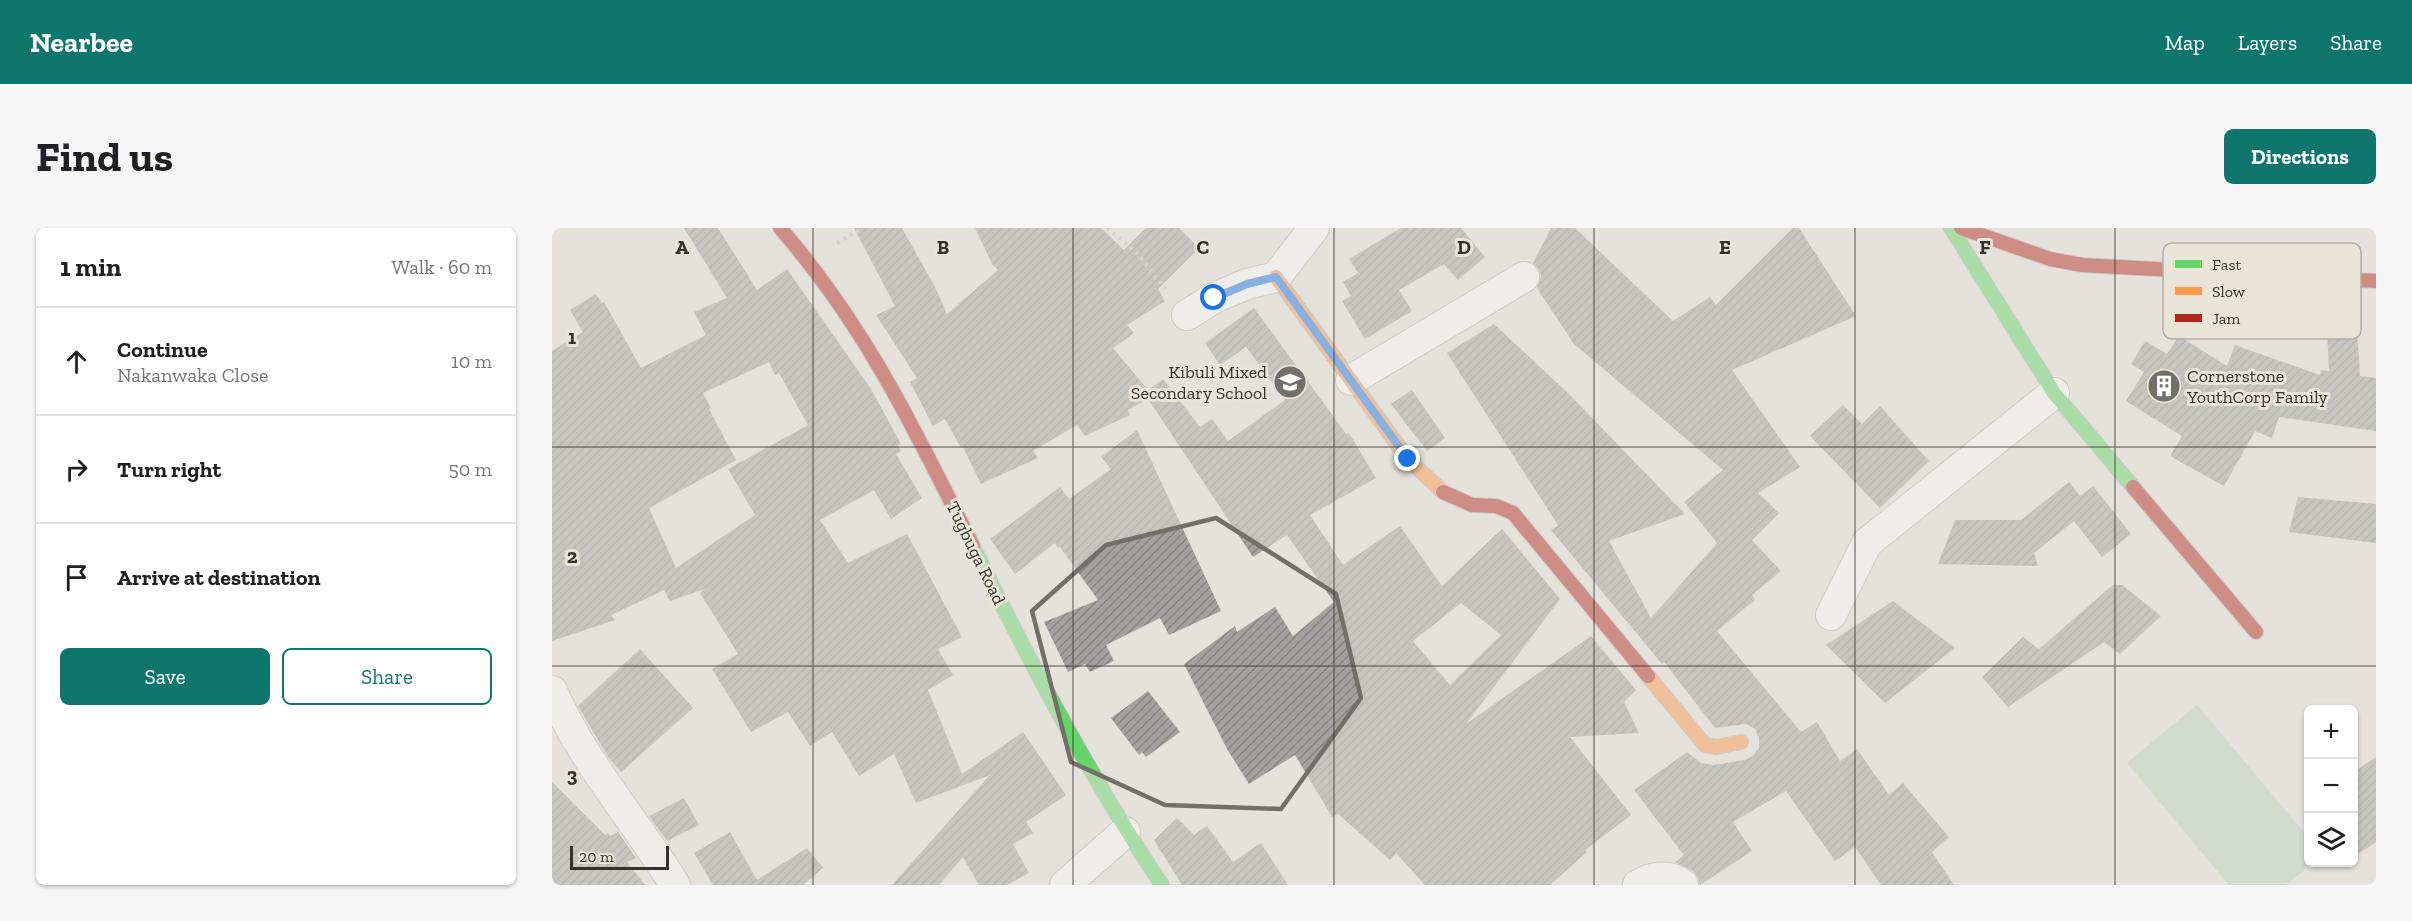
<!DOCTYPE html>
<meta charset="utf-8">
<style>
body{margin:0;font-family:"Zilla Slab",serif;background:#f6f6f6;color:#202124}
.controls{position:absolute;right:18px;bottom:18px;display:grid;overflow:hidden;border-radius:9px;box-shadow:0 2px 4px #0004}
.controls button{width:54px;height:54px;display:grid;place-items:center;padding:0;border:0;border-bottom:2px solid #e0e0e0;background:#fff;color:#202124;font:30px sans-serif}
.scale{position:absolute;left:18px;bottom:15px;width:99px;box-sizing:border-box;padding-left:6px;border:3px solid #34322d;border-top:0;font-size:16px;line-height:21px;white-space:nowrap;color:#34322d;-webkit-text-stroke:4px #e8e4d7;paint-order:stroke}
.stop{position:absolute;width:18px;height:18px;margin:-14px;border:4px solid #1a73e8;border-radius:50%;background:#fff}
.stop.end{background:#1a73e8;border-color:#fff;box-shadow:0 2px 6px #0008}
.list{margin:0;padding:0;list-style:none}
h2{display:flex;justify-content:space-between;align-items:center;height:78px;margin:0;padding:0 24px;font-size:26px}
h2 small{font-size:20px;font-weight:400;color:#757577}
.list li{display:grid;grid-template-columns:39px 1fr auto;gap:18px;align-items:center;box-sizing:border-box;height:108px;padding:0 24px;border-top:2px solid #e0e0e0}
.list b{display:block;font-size:22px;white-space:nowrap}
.list p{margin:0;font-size:20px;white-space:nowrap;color:#757577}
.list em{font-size:20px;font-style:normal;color:#757577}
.actions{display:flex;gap:12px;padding:18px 24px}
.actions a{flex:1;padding:14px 0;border:2px solid #0f766e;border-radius:9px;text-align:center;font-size:21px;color:#0f766e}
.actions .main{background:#0f766e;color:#fff}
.icon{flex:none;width:33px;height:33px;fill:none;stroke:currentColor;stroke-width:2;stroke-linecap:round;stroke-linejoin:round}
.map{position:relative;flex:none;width:1824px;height:657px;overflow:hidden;border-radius:9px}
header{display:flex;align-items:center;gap:36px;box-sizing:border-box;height:84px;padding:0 30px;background:#0f766e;color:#fff}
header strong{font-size:28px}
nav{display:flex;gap:33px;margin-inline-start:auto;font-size:21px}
.intro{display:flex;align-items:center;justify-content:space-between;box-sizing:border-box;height:144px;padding:0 36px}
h1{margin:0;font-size:42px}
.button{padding:15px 27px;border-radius:9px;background:#0f766e;color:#fff;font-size:21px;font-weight:700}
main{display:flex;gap:36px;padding:0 36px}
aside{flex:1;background:#fff;border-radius:9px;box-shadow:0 2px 4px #0004}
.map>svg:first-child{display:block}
</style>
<header>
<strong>Nearbee</strong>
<nav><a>Map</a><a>Layers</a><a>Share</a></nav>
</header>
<div class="intro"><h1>Find us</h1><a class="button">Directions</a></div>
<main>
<aside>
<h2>1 min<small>Walk · 60 m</small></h2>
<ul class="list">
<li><svg class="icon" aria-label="ahead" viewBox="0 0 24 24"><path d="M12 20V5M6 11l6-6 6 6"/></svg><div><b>Continue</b><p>Nakanwaka Close</p></div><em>10 m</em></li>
<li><svg class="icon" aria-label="right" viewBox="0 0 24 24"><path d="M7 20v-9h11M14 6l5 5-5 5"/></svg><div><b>Turn right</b></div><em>50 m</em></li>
<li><svg class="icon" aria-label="arrive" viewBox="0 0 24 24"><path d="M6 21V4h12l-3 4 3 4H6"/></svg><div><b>Arrive at destination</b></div></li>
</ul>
<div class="actions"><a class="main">Save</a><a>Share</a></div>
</aside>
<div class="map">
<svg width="1824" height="657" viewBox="0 0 1824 657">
<defs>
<pattern id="building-hatch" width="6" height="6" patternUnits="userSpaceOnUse" patternTransform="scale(1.5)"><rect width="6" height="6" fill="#a3a2a0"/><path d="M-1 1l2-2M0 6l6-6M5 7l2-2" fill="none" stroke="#868583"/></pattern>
</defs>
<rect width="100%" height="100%" fill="#e4e2db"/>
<!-- garden -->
<path fill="#bcd2bb" d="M1645,477L1756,609V634L1761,635L1734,657H1677L1575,535Z"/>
<!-- building -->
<path fill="url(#building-hatch)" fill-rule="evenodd" d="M132,0H166L205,62L235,41L319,161L349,216L346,217L349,223L344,226L370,270L339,291L322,262L268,292L296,335L355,306L410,409L386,421L401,447L376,462L410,546L471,504L514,567L474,594L481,605L461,616L477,645L455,657H427L411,629L387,657H340L438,547L364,575L342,526L307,548L280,504L258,518L236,484L199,504L160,441L186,426L148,365L153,361L118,373L112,362L59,387L63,392L0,413V123L31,104L18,82L44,66L50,75L52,74L89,140L154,107L142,84L175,70ZM217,134L223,147L227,145L256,197L176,241L203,287L124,340L97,280L184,232L157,181L159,180L151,165Z
M302,0H350L383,59L395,86L446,42L440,36L423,0H549L572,22L594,0H627L647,20L606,61L613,73L575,97L582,105L561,120L596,162L611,151L648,199L660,191L676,213L733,172L694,119L668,137L653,115L702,80L795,207L797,205L824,250L758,287L791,337L848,298L890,358L950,301L1008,371L914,496L1039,408L1084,462L1072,474L1087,505L1018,509L1079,587L1033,622L1035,624L998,657H873L844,625L838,632L786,586L780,589L743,527L697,556L675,521L632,436L683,398L685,404L723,379L741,408L782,374L735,307L701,329L596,171L576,182L578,187L533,208L525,197L481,223L486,230L429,256L411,219L409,220L393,191L381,198L358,154L365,150L324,87L343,78ZM909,375L949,407L898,457L861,413Z
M849,0H909L933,29L906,52L892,36L847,62L860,83L813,111L790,73L799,68L791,54L806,45L797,31Z
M999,0H1023L1121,93L1158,69L1164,77L1241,0H1247L1304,88L1180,142L1248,239L1206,265L1227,285L1200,312L1229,343L1200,367L1203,372L1165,403L1249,504L1265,494L1288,533L1305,521L1337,567L1351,555L1397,609L1380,624L1402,657H1329L1303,619L1283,633L1234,563L1181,594L1200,623L1148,657L1146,650L1141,643L1123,634L1132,627L1082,562L1135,524L1149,535L1162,537L1193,532L1201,528L1207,520V510L1203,501L1194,496L1163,500L1112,434L1110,436L999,302L1006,297L895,125L942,96L1018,167L1133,286L1057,313L1099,390L1165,315L1132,274L1171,242L1022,116L985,60L989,48L987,41L981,35Z
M1805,100L1808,148L1824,150V203L1727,189L1720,210L1703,203L1672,258L1618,228L1630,208L1574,173L1592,144L1579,136L1593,113L1615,126L1627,108L1675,138L1683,117L1768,147L1769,142L1777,143L1775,101Z
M860,162L893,210L875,223L839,176Z
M1291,177L1310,196L1328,178L1377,233L1328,280L1258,208Z
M585,202L669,383L617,407L608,390L554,417L562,433L538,444L533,436L516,444L492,394L546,372L508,319L506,320L503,315L463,346L438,311L508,259L517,271L559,241L549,229Z
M1517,254L1528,268L1541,258L1579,306L1550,329L1522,293L1482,325L1486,338L1386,336L1403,292H1469Z
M1746,269L1824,276V315L1737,304Z
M1561,357H1570L1609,388L1568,426L1552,414L1456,479L1430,449L1471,409L1487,421Z
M1341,373L1403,420L1333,475L1274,417Z
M88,421L141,480L69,544L56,529L26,478Z
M596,463L628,504L594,529L590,524L587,527L559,490Z
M1824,529V614L1806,626L1802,619V536L1805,542Z
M0,554L53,607L56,605L58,608L66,604L84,630L75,634L93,657H0Z
M132,570L147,597L115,613L97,588Z
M625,590L642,607L655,598L681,634L709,615L736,657H630L602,612Z
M178,604L205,652L255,620L271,640L251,657H161L142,625Z"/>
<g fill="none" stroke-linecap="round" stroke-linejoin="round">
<!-- street casing -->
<g stroke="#b2b0ab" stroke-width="32">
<path id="street" d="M635,87L662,70L695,56L724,49L762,0
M799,152L972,49
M1279,387L1315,315L1502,165
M0,463C31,534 83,592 123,657
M513,657L573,604
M1086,657C1099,649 1118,645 1131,657"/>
</g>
<!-- fast casing -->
<g stroke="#b2b0ab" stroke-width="16">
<path id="fast" d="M1399,0L1502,165L1581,259
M421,318C478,435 538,549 610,657"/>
</g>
<!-- slow casing -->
<g stroke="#b2b0ab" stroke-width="16">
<path id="slow" d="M724,49L856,231L891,264
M1096,448L1153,517L1165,519L1189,514"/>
</g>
<!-- jam casing -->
<g stroke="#b2b0ab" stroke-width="16">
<path id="jam" d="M228,0C313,97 364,204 421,318
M1409,0L1498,31L1530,37L1824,53
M1581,259L1704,404
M891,264L920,277L944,278L961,285L1096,448"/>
</g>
<!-- path -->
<path stroke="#c4c2bf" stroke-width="4" stroke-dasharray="3 4.5" stroke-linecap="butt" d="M555,0L585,25L615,63
M285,15L311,0"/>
<!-- street -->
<use href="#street" stroke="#fbfbfa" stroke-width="30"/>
<!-- fast -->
<use href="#fast" stroke="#63d668" stroke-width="14"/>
<!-- slow -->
<use href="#slow" stroke="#ff974d" stroke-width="14"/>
<!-- jam -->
<use href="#jam" stroke="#b3261e" stroke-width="14"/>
</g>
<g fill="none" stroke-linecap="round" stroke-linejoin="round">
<!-- route -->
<path stroke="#1a73e8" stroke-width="8" d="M662,70L695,56L724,49L856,231"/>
</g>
<!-- marked area -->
<path d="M0 0H1824V657H0ZM664,290L784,366L809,470L729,581L613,577L519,534L480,383L554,317Z" fill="#e4e2db" fill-opacity=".55" fill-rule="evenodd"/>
<path fill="none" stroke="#72706a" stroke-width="4.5" stroke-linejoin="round" d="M664,290L784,366L809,470L729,581L613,577L519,534L480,383L554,317Z"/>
<!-- grid -->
<path fill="none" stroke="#34322d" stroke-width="1.5" stroke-opacity="0.55" d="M261,0V657M521,0V657M782,0V657M1042,0V657M1303,0V657M1563,0V657M0,219H1824M0,438H1824"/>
<!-- icons -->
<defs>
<g id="school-disc" transform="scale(1.725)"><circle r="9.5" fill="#72706a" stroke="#e8e4d7"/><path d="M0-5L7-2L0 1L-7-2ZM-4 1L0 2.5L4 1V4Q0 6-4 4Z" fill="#fff"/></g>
<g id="building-disc" transform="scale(1.725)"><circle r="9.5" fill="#72706a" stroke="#e8e4d7"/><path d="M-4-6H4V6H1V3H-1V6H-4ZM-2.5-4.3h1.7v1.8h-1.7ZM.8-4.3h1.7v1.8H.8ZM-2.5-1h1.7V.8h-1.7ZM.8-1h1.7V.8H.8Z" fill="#fff"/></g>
</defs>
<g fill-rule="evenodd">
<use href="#school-disc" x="738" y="154"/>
<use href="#building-disc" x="1612" y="158"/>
</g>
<g text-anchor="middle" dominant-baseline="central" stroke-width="6" stroke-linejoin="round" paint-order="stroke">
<!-- poi labels -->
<g font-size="18" fill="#34322d" stroke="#e8e4d7" text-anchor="end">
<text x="715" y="144">Kibuli Mixed<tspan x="715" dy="21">Secondary School</tspan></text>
<text x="1635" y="148" text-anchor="start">Cornerstone<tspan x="1635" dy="21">YouthCorp Family</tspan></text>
</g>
<!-- street labels -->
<g font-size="18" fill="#34322d" stroke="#e8e4d7">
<text transform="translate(424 325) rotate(64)">Tugbuga Road</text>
</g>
</g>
<!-- legend -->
<rect x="1611" y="15" width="198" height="96" rx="9" fill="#e8e4d7" stroke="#b2afa4" stroke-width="1.5"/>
<rect x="1623" y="32" width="27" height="8" fill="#63d668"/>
<rect x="1623" y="59" width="27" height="8" fill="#ff974d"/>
<rect x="1623" y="86" width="27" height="8" fill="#b3261e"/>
<g font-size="16" fill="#34322d">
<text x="1660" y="42">Fast</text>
<text x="1660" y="69">Slow</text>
<text x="1660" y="96">Jam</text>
</g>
<g font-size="20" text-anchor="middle" font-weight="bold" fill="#34322d" stroke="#e8e4d7" stroke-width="6" stroke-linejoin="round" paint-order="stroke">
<text x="130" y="26">A</text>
<text x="391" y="26">B</text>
<text x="651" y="26">C</text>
<text x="912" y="26">D</text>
<text x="1173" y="26">E</text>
<text x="1433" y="26">F</text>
<text x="20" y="116">1</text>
<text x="20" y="335">2</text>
<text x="20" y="554">3</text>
</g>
</svg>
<div class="controls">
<button>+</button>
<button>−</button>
<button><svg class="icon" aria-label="layers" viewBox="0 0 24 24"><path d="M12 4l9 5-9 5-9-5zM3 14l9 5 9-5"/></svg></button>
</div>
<div class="scale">20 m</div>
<div class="stop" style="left:662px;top:70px"></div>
<div class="stop end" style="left:856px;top:231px"></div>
</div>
</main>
